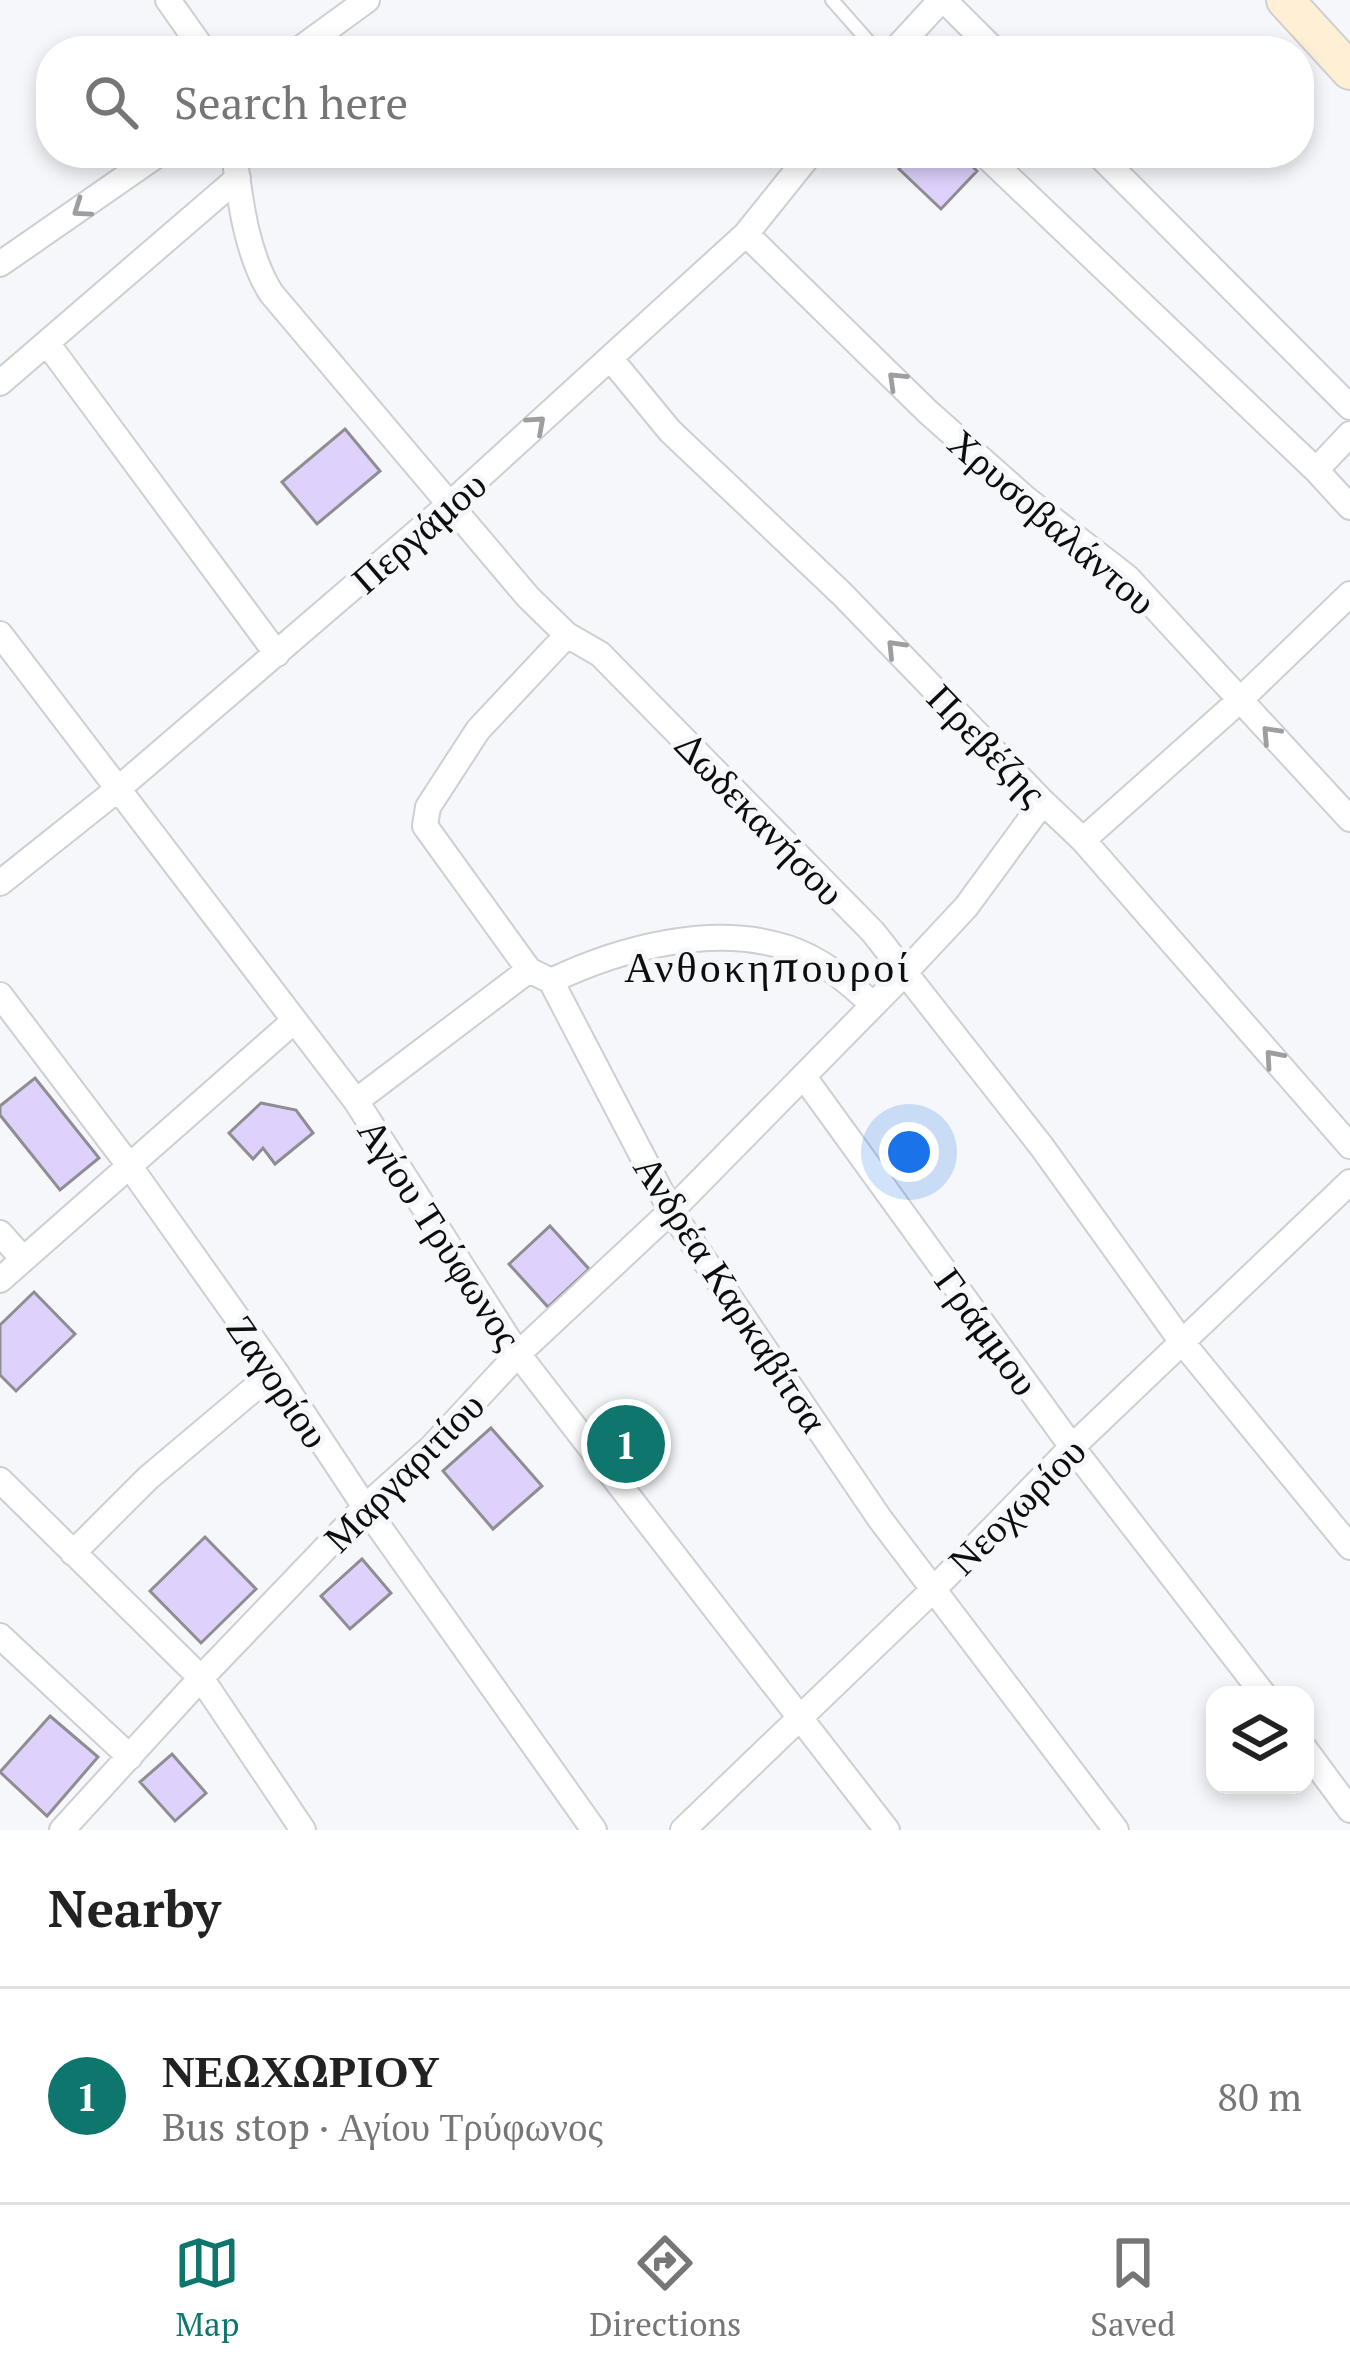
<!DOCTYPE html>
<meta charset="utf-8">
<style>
body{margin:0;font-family:"PT Serif",serif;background:#f6f6f6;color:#222}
.controls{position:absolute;right:36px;bottom:36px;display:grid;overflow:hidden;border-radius:24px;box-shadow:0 6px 18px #0003}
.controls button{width:108px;height:108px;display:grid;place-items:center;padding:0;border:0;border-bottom:3px solid #e0e0e0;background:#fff;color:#222;font:60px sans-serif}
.you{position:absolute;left:909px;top:1152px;width:42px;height:42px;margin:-30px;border:9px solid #fff;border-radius:50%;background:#1a73e8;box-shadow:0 0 0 18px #1a73e833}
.badge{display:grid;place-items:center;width:78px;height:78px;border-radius:50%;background:#0f766e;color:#fff;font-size:39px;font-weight:700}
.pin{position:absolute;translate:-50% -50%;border:6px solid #fff;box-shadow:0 3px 12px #0006}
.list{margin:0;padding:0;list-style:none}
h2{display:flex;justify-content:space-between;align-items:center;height:156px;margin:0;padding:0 48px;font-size:51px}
h2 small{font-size:39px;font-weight:400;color:#767676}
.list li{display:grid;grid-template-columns:78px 1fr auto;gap:36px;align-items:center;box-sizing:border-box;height:216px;padding:0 48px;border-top:3px solid #e0e0e0}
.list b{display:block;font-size:45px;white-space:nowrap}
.list p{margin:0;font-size:39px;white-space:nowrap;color:#767676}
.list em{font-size:39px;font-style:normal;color:#767676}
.icon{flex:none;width:66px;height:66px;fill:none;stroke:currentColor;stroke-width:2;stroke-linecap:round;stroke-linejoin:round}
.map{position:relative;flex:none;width:1350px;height:1830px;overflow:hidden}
.search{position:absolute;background:#fff;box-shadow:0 6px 18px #0003;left:36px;right:36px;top:36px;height:132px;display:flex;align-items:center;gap:30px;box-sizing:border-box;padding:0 42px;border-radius:48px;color:#767676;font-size:45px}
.sheet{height:372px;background:#fff}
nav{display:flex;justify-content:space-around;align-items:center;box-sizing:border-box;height:168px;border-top:3px solid #e0e0e0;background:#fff;font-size:33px;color:#767676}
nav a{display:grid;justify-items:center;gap:6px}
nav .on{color:#0f766e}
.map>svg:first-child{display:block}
</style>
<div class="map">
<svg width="1350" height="1830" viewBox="0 0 1350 1830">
<rect width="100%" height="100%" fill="#f6f7fb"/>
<!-- building -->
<path fill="#ded1fb" stroke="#8e8d91" stroke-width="3" d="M914,153H959L977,171L941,209L899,169Z
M345,429L380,471L317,524L282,482Z
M35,1078L99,1158L60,1190L0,1115V1106Z
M261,1103L296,1110L313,1133L275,1164L263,1148L253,1159L229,1133Z
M550,1226L589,1269L548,1307L509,1264Z
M34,1292L75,1334L16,1391L0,1375V1325Z
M491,1428L542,1486L493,1529L443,1471Z
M205,1537L256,1589L201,1643L150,1591Z
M362,1559L391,1593L350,1629L321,1596Z
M50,1716L98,1757L47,1816L0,1772Z
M172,1754L206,1793L175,1821L140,1782Z"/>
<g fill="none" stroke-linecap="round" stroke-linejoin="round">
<!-- lane casing -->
<g stroke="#cecfd2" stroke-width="16">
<path id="lane" d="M832,0L877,51"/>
</g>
<!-- street casing -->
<g stroke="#cecfd2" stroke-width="28">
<path id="street" d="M168,0L204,51
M944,0L995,51
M297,51L367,0
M894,51L941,0
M234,153C240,199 246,253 271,293L528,597L567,635L600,654L873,932L1042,1147L1182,1342L1350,1547
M983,153L1316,470L1350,507
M1097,153L1350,407
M746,234L928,412L1025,498L1127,577L1350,819
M0,264L160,153
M47,343L277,654
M610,358L670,431L842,594L1043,802L1083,840L1350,1146
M0,383L238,178
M1316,470L1350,434
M0,634L356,1101L518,1354L887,1830
M567,635L478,730L428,807L425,826L529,970L551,981L671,1211L880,1519L1116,1830
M1083,840L1239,701L1350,594
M0,883L118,789L451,503L746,234L811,153
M551,981C620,948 713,923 788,948C821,959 848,981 873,1005
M0,995L128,1164L275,1371L365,1507L594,1830
M804,1077L1072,1447L1264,1695
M356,1101L529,970
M0,1233L22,1258
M0,1280L294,1021
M0,1480L201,1678L303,1830
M73,1553L148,1478L275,1371
M0,1636L130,1757
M1305,1749L1350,1810
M62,1830L201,1678L365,1507L431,1448L518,1354L671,1211L894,984L966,907L1043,802
M683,1830L932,1591L1072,1447L1350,1182"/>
</g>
<!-- secondary casing -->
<g stroke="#cecfd2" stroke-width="40">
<path id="secondary" d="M1285,0L1350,71"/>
</g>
<!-- lane -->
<use href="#lane" stroke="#fff" stroke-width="12"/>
<!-- street -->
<use href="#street" stroke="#fff" stroke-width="24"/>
<!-- secondary -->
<use href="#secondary" stroke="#feefd5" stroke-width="36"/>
</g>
<!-- one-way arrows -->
<defs><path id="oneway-chevron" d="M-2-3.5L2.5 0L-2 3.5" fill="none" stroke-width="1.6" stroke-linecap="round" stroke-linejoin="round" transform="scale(3)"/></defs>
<g stroke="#9e9e9f">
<use href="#oneway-chevron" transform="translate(81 209) rotate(145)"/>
<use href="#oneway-chevron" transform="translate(896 380) rotate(-136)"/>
<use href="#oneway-chevron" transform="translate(537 424) rotate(-42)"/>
<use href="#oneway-chevron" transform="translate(895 648) rotate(-134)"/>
<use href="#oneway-chevron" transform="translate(1270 734) rotate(-133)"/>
<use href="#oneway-chevron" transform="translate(1273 1058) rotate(-131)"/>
</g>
<g text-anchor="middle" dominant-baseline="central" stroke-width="10" stroke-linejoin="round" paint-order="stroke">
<!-- street labels -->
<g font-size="39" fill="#0d0d0e" stroke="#f6f7fb">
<text transform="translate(1053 521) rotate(41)">Χρυσοβαλάντου</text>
<text transform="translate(418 531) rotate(-41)">Περγάμου</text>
<text transform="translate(988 744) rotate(46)">Πρεβέζης</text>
<text transform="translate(761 818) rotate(46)">Δωδεκανήσου</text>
<text transform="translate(441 1233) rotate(57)">Αγίου Τρύφωνος</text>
<text transform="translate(732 1293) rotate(57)">Ανδρέα Καρκαβίτσα</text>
<text transform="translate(988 1331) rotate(54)">Γράμμου</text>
<text transform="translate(279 1381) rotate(56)">Ζαγορίου</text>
<text transform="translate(403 1471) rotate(-45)">Μαργαριτίου</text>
<text transform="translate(1016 1505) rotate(-45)">Νεοχωρίου</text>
</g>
<!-- neighbourhood labels -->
<g font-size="42" letter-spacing="3" fill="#0d0d0e" stroke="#f6f7fb">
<text x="768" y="966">Ανθοκηπουροί</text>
</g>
</g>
</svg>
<div class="controls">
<button><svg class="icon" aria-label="layers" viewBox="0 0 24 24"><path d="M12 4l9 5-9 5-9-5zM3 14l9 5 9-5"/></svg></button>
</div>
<div class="you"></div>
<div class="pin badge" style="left:626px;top:1444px">1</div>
<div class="search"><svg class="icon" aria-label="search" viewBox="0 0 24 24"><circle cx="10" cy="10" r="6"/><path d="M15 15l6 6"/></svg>Search here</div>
</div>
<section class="sheet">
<h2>Nearby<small></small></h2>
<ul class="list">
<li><span class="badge">1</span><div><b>ΝΕΩΧΩΡΙΟΥ</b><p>Bus stop · Αγίου Τρύφωνος</p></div><em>80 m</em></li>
</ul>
</section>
<nav>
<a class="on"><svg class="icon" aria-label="map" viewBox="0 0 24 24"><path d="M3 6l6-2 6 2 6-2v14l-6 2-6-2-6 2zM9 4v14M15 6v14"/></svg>Map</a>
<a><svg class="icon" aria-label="directions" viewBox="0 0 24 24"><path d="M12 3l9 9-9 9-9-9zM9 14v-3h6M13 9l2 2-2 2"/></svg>Directions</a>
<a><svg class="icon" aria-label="saved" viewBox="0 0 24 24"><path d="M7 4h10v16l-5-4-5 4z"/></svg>Saved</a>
</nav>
